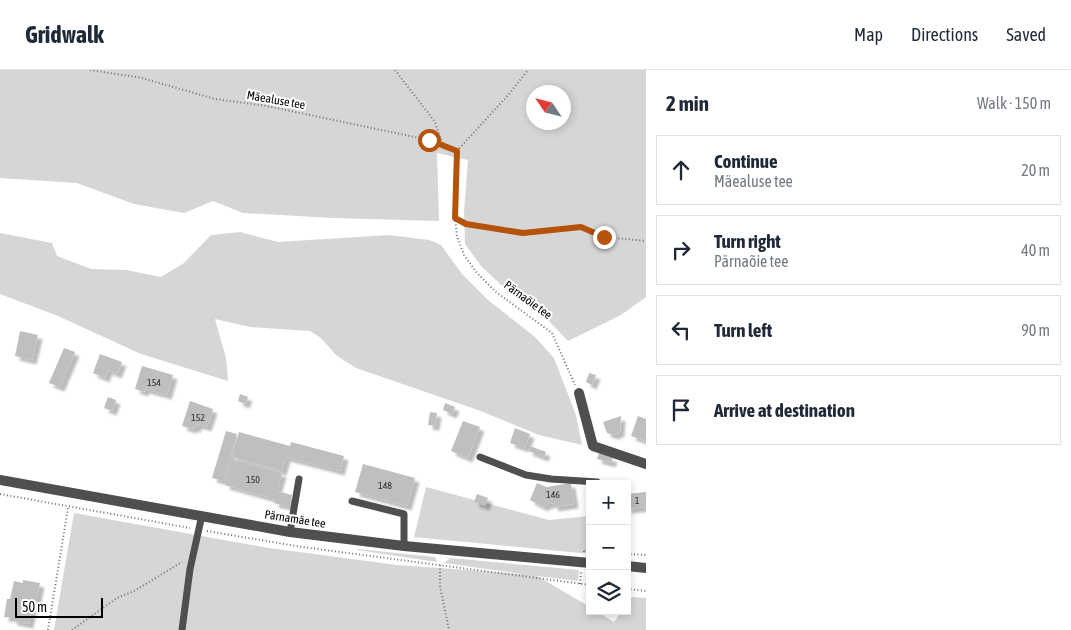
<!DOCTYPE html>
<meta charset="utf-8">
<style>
body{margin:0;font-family:"Asap Condensed",sans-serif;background:#f2f2f3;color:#1f2937}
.controls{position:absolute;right:15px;bottom:15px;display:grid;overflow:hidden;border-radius:0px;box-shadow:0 2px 8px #0003}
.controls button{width:45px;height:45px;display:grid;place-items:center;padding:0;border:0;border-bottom:1px solid #e0e1e3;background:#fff;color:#1f2937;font:25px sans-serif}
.compass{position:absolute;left:526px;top:15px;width:45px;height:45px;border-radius:50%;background:#fff;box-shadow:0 2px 8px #0003;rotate:305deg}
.scale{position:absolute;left:15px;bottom:12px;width:88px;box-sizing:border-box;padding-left:5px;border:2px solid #000;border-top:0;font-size:14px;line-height:18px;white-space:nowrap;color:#000;-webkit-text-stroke:4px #fff;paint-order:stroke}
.stop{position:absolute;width:15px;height:15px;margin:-11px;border:4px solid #b45309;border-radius:50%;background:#fff}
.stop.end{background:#b45309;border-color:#fff;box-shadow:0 1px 5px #0008}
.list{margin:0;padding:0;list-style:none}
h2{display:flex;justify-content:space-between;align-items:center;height:65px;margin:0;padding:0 20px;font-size:21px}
h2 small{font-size:16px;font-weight:400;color:#747a83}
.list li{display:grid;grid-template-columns:32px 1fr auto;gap:15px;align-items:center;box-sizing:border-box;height:70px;margin:0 10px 10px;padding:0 10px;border:1px solid #e0e1e3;border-radius:0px}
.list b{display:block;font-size:19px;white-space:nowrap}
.list p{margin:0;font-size:16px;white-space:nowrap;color:#747a83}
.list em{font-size:16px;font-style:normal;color:#747a83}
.icon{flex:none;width:28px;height:28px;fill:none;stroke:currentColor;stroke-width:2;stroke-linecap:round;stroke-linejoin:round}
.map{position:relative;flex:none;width:646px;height:560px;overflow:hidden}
header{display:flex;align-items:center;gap:30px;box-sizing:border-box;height:70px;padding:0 25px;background:#fff;border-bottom:1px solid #e0e1e3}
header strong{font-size:24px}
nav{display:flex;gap:28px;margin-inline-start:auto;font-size:18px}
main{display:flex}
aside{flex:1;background:#fff}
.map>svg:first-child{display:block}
</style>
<header>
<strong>Gridwalk</strong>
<nav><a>Map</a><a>Directions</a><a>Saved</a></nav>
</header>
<main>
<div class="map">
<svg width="646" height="560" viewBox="0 0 646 560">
<defs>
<filter id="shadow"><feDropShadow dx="4.5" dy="4.5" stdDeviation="1" flood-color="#0004"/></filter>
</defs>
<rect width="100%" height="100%" fill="#fff"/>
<!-- green -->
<path fill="#d6d6d6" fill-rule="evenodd" d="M0,0H646V227L621,245L568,271L547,249L510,223L482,197L465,174L464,142L468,90L437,83L439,151L333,148L243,143L213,131L184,143L134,134L77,113L0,108ZM534,22H564V52H534Z
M240,162L278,172L389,165L429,170L441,175L462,204L488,230L535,267L554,288L576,345L582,375L539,365L478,340L356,298L337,286L321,268L310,261L250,257L215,249L226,288L228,311L141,284L58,246L0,224V163L52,173L57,186L91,199L126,200L161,207L184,193L211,165Z
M426,417L549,450L590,446V484L414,467Z
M74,443L269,478L397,495L523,504L444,493L450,488L579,500L578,511L537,506L590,537V541H596L614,552L622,541H627V534L632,527L646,528V560H54Z
M357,479L435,487L437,492L357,480Z"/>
<!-- building -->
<path fill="#bfbfbf" filter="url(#shadow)" d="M20,261L38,265L32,290L15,286Z
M64,278L75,282L60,317L49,313Z
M100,284L122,292L117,304L108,300L105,308L93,303Z
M142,296L173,305L167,325L145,319L144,322L135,319Z
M589,303L596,305L592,315L586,312Z
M240,324L248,327L245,334L238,331Z
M108,327L116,330L112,341L104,338Z
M190,331L213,339L207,357L198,354L196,358L193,357L192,359L182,356Z
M445,333L455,337L452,344L443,340Z
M430,342L437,343L435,356L428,355Z
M621,346L620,362L614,365L607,363L603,352Z
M638,346L646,349V371L631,366Z
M463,351L480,357L468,388L451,381Z
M515,358L530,364L525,378L510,373Z
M226,361L237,364L224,411L212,408Z
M239,362L290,376L291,372L344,386L340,401L286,387L282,401L232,387Z
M530,376L546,382L544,387L528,381Z
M599,383L613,388L611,393L597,389Z
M232,389L282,403L277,421L292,425L290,433H292L291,437L274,433L275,429L225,415Z
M363,394L415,408L407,436L355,422Z
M537,413L546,417L571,413L574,434L554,437L553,433L545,435L544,437L530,430Z
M646,422V437L627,439V424Z
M477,424L488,428L485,436L474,432Z
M23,510L40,513L36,533H33L29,554L13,551V548L4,547L7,529H10L14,511L23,513Z"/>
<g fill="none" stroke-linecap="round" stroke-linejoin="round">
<!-- path -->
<path stroke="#717171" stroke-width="2" stroke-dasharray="1 2.5" stroke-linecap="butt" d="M90,0L142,8L215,29L267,36L429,70L457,81
M395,0L435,52L440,68L445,77
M457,81L455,148L457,166L464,185L477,203L496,222L552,263L575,315
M457,81L510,23L528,0
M455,148L466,154L523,163L581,157L605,167L646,171
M0,424L190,458
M207,461L302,477L590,515
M584,482V480H590
M627,484L646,485
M440,495V516L449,560
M580,514L581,502
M627,519L646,521
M48,560L68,438
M72,560L117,528L134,521L182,492"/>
<!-- lane -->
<path stroke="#4f4f4f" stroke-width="7" d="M480,387L526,405L551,409L597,412V414
M352,431L404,444V476
M290,462L299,409
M182,560L190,499L202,445"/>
<!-- street -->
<path stroke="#4f4f4f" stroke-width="10" d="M579,323L593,376L646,394
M0,410L290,462L404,476L590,493
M627,496L646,498"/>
</g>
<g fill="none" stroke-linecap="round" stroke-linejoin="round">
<!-- route -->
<path stroke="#b45309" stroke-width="6" d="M429,70L457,81L455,148L466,154L523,163L581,157L604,167"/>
</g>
<g text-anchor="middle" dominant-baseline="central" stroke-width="4" stroke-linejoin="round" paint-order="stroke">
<!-- number labels -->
<g font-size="10" fill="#303030">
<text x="154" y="312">154</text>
<text x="198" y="347">152</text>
<text x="253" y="409">150</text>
<text x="385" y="415">148</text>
<text x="553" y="424">146</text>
<text x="637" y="430">1</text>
</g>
<!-- street labels -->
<g font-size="12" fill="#000" stroke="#fff">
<text transform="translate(276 30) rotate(10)">Mäealuse tee</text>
<text transform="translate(528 230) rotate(36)">Pärnaõie tee</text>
<text transform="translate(295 449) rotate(9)">Pärnamäe tee</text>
</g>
</g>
</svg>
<div class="controls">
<button>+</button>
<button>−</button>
<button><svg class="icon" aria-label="layers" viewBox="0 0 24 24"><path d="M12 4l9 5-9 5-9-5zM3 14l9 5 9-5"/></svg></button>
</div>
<svg class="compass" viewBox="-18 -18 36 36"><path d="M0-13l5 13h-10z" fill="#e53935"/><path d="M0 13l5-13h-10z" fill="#747a83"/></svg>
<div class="scale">50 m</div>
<div class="stop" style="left:429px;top:70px"></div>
<div class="stop end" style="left:604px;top:167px"></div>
</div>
<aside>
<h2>2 min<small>Walk · 150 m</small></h2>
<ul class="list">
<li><svg class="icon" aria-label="ahead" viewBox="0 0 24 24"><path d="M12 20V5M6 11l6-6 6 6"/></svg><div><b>Continue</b><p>Mäealuse tee</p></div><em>20 m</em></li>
<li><svg class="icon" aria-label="right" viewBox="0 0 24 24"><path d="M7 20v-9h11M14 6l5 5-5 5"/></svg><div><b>Turn right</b><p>Pärnaõie tee</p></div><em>40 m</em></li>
<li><svg class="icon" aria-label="left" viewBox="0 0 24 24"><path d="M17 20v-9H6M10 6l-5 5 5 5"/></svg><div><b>Turn left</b></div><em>90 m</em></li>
<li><svg class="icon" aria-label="arrive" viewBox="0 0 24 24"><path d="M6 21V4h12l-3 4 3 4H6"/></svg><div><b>Arrive at destination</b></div></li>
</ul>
</aside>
</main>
